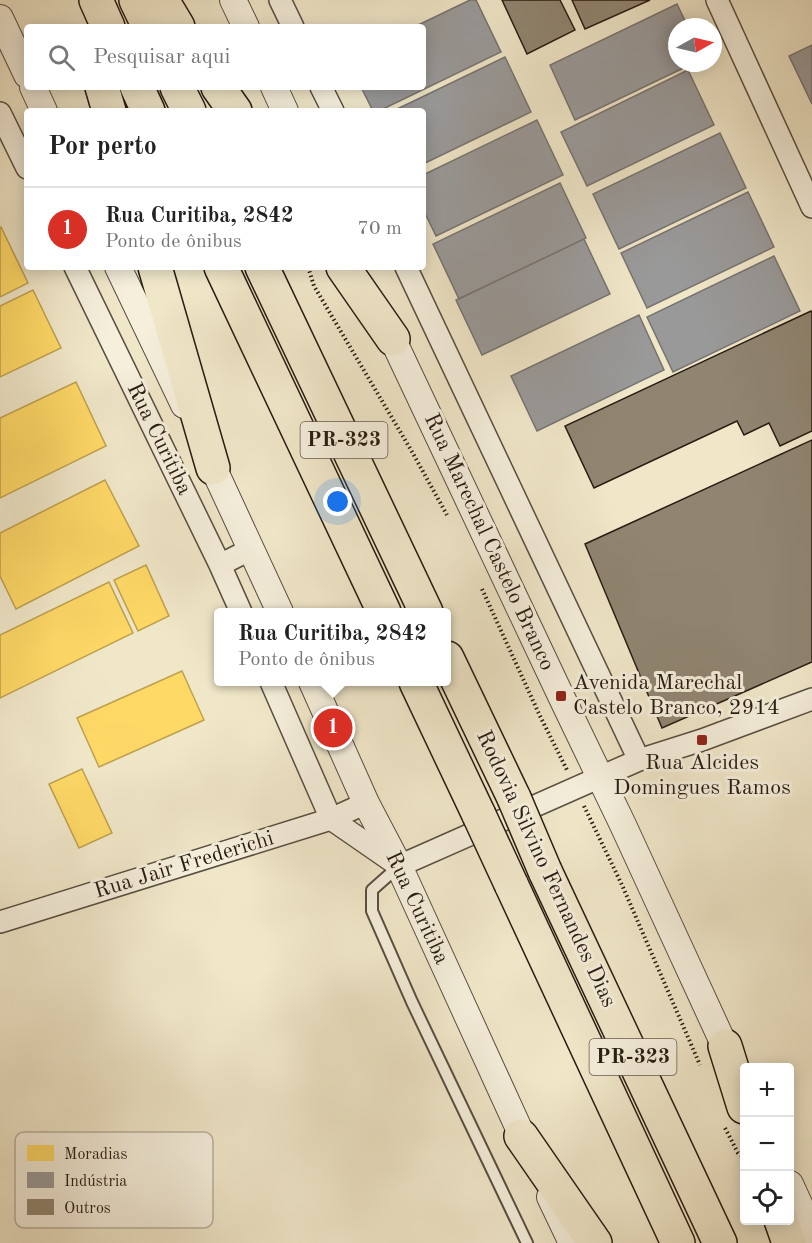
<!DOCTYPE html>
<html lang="pt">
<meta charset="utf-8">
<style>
body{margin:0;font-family:"Old Standard TT",serif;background:#f2f2f2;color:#222}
.controls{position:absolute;right:18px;bottom:18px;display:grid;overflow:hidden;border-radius:6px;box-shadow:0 3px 15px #0003}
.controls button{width:54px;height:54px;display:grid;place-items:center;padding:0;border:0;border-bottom:2px solid #e0e0e0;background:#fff;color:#222;font:30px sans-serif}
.compass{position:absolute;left:668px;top:18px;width:54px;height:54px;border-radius:50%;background:#fff;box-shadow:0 3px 15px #0003;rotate:82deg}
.you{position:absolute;left:338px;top:502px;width:21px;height:21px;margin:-15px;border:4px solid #fff;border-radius:50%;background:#1a73e8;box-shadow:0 0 0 9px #1a73e833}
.badge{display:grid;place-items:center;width:39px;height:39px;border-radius:50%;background:#d93025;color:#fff;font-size:20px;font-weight:700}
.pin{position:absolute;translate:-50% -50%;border:3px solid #fff;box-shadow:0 2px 6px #0006}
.popup{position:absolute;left:214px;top:608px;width:237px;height:78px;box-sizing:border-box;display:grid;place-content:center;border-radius:6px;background:#fff;filter:drop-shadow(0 2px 4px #0005);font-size:20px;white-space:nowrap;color:#767676}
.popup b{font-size:22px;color:#222}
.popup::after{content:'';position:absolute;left:50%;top:100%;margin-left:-12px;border:12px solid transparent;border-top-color:#fff}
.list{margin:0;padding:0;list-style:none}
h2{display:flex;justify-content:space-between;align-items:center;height:78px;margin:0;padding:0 24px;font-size:26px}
h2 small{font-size:20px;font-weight:400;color:#767676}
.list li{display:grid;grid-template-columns:39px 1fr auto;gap:18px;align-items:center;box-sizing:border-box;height:84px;padding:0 24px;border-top:2px solid #e0e0e0}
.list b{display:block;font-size:22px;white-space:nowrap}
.list p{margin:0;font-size:20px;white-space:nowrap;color:#767676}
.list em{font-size:20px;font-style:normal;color:#767676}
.icon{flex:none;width:33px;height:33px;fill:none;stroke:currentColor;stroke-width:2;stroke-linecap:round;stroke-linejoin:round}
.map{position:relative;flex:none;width:812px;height:1243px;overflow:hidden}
.search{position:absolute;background:#fff;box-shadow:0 3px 15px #0003;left:24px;top:24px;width:402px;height:66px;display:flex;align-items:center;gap:15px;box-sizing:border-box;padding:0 21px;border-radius:6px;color:#767676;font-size:22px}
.panel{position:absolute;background:#fff;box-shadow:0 3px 15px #0003;left:24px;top:108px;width:402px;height:162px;border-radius:6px}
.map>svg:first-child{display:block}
</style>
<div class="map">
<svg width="812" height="1243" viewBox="0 0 812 1243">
<rect width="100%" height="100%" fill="#f0e7c9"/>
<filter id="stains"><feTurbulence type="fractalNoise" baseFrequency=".00333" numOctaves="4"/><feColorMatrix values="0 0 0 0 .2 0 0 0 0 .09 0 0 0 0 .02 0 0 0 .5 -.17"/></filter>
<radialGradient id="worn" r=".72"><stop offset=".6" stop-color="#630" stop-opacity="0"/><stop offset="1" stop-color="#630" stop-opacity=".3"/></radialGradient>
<!-- homes -->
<path fill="#ffd966" stroke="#bea04d" stroke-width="1.5" d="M1,227L28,283L0,297V228Z
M33,290L61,348L0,377V306Z
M76,382L106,446L0,498V418Z
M105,480L139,546L16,609L0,576V533Z
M146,565L169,616L138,631L114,580Z
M109,582L133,633L0,698V635Z
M182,671L204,720L99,767L77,718Z
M82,769L112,833L79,848L49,784Z"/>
<!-- industry -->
<path fill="#999" stroke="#777370" stroke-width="1.5" d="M470,0H476L501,52L379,111H373L361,87H423V27H414Z
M677,4L688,27H677V63H694L575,120L550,65Z
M812,45V104L789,56Z
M505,57L531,112L423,164V111H393Z
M688,70L714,125L587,186L561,132Z
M537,120L563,175L436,236L423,209V175Z
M720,133L746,188L619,249L593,194Z
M560,183L586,238L459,299L433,244Z
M748,192L774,247L647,308L621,253Z
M584,239L610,294L482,355L456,300Z
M774,256L800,311L673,372L647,317Z
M639,315L664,370L537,431L511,376Z"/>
<!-- building -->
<path fill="#908571" stroke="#271b12" stroke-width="1.5" d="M502,0H560L575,30L527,54Z
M572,0H650L585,29Z
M811,311L812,313V431L780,446L769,423L744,435L737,421L594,488L565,426Z
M812,440V662L662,728L585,544Z"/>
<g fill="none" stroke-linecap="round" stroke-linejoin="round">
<!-- service casing -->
<g stroke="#594e40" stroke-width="14">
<path id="service" d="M399,866L372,890V911L412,1002L527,1243"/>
</g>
<!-- minor casing -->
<g stroke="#594e40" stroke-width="24">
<path id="minor" d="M280,0L293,27
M717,0L812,207
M321,87L333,111
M0,113L27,168
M75,267L220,565L241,612
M406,267L639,760
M220,565L251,549
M271,682L331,819L399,866L639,760L702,740L812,699
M0,922L331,819L366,803"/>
</g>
<!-- tertiary casing -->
<g stroke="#594e40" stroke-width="28">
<path id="tertiary" d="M233,0L246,27
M0,18L27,75
M33,87L44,111
M274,87L285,111
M118,267L184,405
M385,323L561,696L623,825L733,1064
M206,452L280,612
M312,682L366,803L399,866L530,1153
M790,1184L812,1232
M550,1197L572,1243"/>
</g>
<!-- motorway casing -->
<g stroke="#271b12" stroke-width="36">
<path id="motorway" d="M96,0L108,27
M136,0L149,27
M162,0L178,27
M102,87L109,111
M137,87L148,111
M177,87L189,111
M218,87L235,111
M155,267L213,468
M221,267L384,612
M262,267L426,612
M343,267L393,339
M447,658L514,798
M416,682L479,815
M545,871L720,1243
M511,884L678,1243
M725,1046L744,1107
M521,1136L595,1243
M781,1220L789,1243"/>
</g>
<!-- path -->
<path stroke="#271b12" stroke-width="4" stroke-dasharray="1.5 3" stroke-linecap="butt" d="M308,267L314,286L411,450L447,515
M482,589L540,716L567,770
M584,806L622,885L700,1065
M725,1128L738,1153L744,1158"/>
<!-- service -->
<use href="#service" stroke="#f5efdc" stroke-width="10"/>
<!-- minor -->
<use href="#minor" stroke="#f5efdc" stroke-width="21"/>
<!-- tertiary -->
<use href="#tertiary" stroke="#f5efdc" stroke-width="26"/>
<!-- motorway -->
<use href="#motorway" stroke="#f0e7c9" stroke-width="33"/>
<!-- motorway-bridge casing -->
<g stroke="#271b12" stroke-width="36" stroke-linecap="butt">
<path id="motorway-bridge" d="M514,798L545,871
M479,815L511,884"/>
</g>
<!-- motorway-bridge -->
<use href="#motorway-bridge" stroke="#f0e7c9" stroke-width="33"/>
</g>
<!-- markers -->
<g fill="#8f2418" stroke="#f5efdc" stroke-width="2">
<rect x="555" y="690" width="12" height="12" rx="3"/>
<rect x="696" y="734" width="12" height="12" rx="3"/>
</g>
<g text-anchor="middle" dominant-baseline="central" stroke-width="6" stroke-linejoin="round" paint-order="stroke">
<!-- shield labels -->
<g fill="#f5efdc" stroke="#655b4f" stroke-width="1.5">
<rect x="300.5" y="422" width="87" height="36" rx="4.5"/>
<rect x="589.5" y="1039" width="87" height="36" rx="4.5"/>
</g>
<g font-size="21" font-weight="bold" fill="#271b12">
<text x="344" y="440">PR-323</text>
<text x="633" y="1057">PR-323</text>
</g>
<!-- street labels -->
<g font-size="22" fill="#271b12" stroke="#f5efdc">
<text transform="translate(159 439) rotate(64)">Rua Curitiba</text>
<text transform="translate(489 542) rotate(65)">Rua Marechal Castelo Branco</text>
<text transform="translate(184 865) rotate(-17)">Rua Jair Frederichi</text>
<text transform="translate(546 869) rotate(65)">Rodovia Silvino Fernandes Dias</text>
<text transform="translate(417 908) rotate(65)">Rua Curitiba</text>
</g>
<!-- poi labels -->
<g font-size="22" fill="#271b12" stroke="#f5efdc" text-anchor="start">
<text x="573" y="683">Avenida Marechal<tspan x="573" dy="25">Castelo Branco, 2914</tspan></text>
<text x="702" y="763" text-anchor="middle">Rua Alcides<tspan x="702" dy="25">Domingues Ramos</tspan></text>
</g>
</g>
<!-- legend -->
<rect x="15" y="1132" width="198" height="96" rx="9" fill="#f5efdc" stroke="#b7af9f" stroke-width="1.5"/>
<rect x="27" y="1145" width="27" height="16" fill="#ffd966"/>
<rect x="27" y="1172" width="27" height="16" fill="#999"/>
<rect x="27" y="1199" width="27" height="16" fill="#908571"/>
<g font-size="16" fill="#271b12">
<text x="64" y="1159">Moradias</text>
<text x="64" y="1186">Indústria</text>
<text x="64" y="1213">Outros</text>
</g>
<rect width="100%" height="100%" filter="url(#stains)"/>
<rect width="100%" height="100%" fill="url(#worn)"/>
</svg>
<div class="controls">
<button>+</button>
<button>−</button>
<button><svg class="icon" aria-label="locate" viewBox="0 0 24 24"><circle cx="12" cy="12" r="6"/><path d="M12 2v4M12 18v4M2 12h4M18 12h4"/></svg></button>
</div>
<svg class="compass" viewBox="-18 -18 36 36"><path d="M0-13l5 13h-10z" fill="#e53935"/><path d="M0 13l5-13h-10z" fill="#767676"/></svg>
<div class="you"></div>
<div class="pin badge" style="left:333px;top:728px">1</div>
<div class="popup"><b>Rua Curitiba, 2842</b>Ponto de ônibus</div>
<div class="search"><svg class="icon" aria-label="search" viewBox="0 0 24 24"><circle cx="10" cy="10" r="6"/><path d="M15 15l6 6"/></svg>Pesquisar aqui</div>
<section class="panel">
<h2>Por perto<small></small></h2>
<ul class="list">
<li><span class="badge">1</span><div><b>Rua Curitiba, 2842</b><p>Ponto de ônibus</p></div><em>70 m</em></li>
</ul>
</section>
</div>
